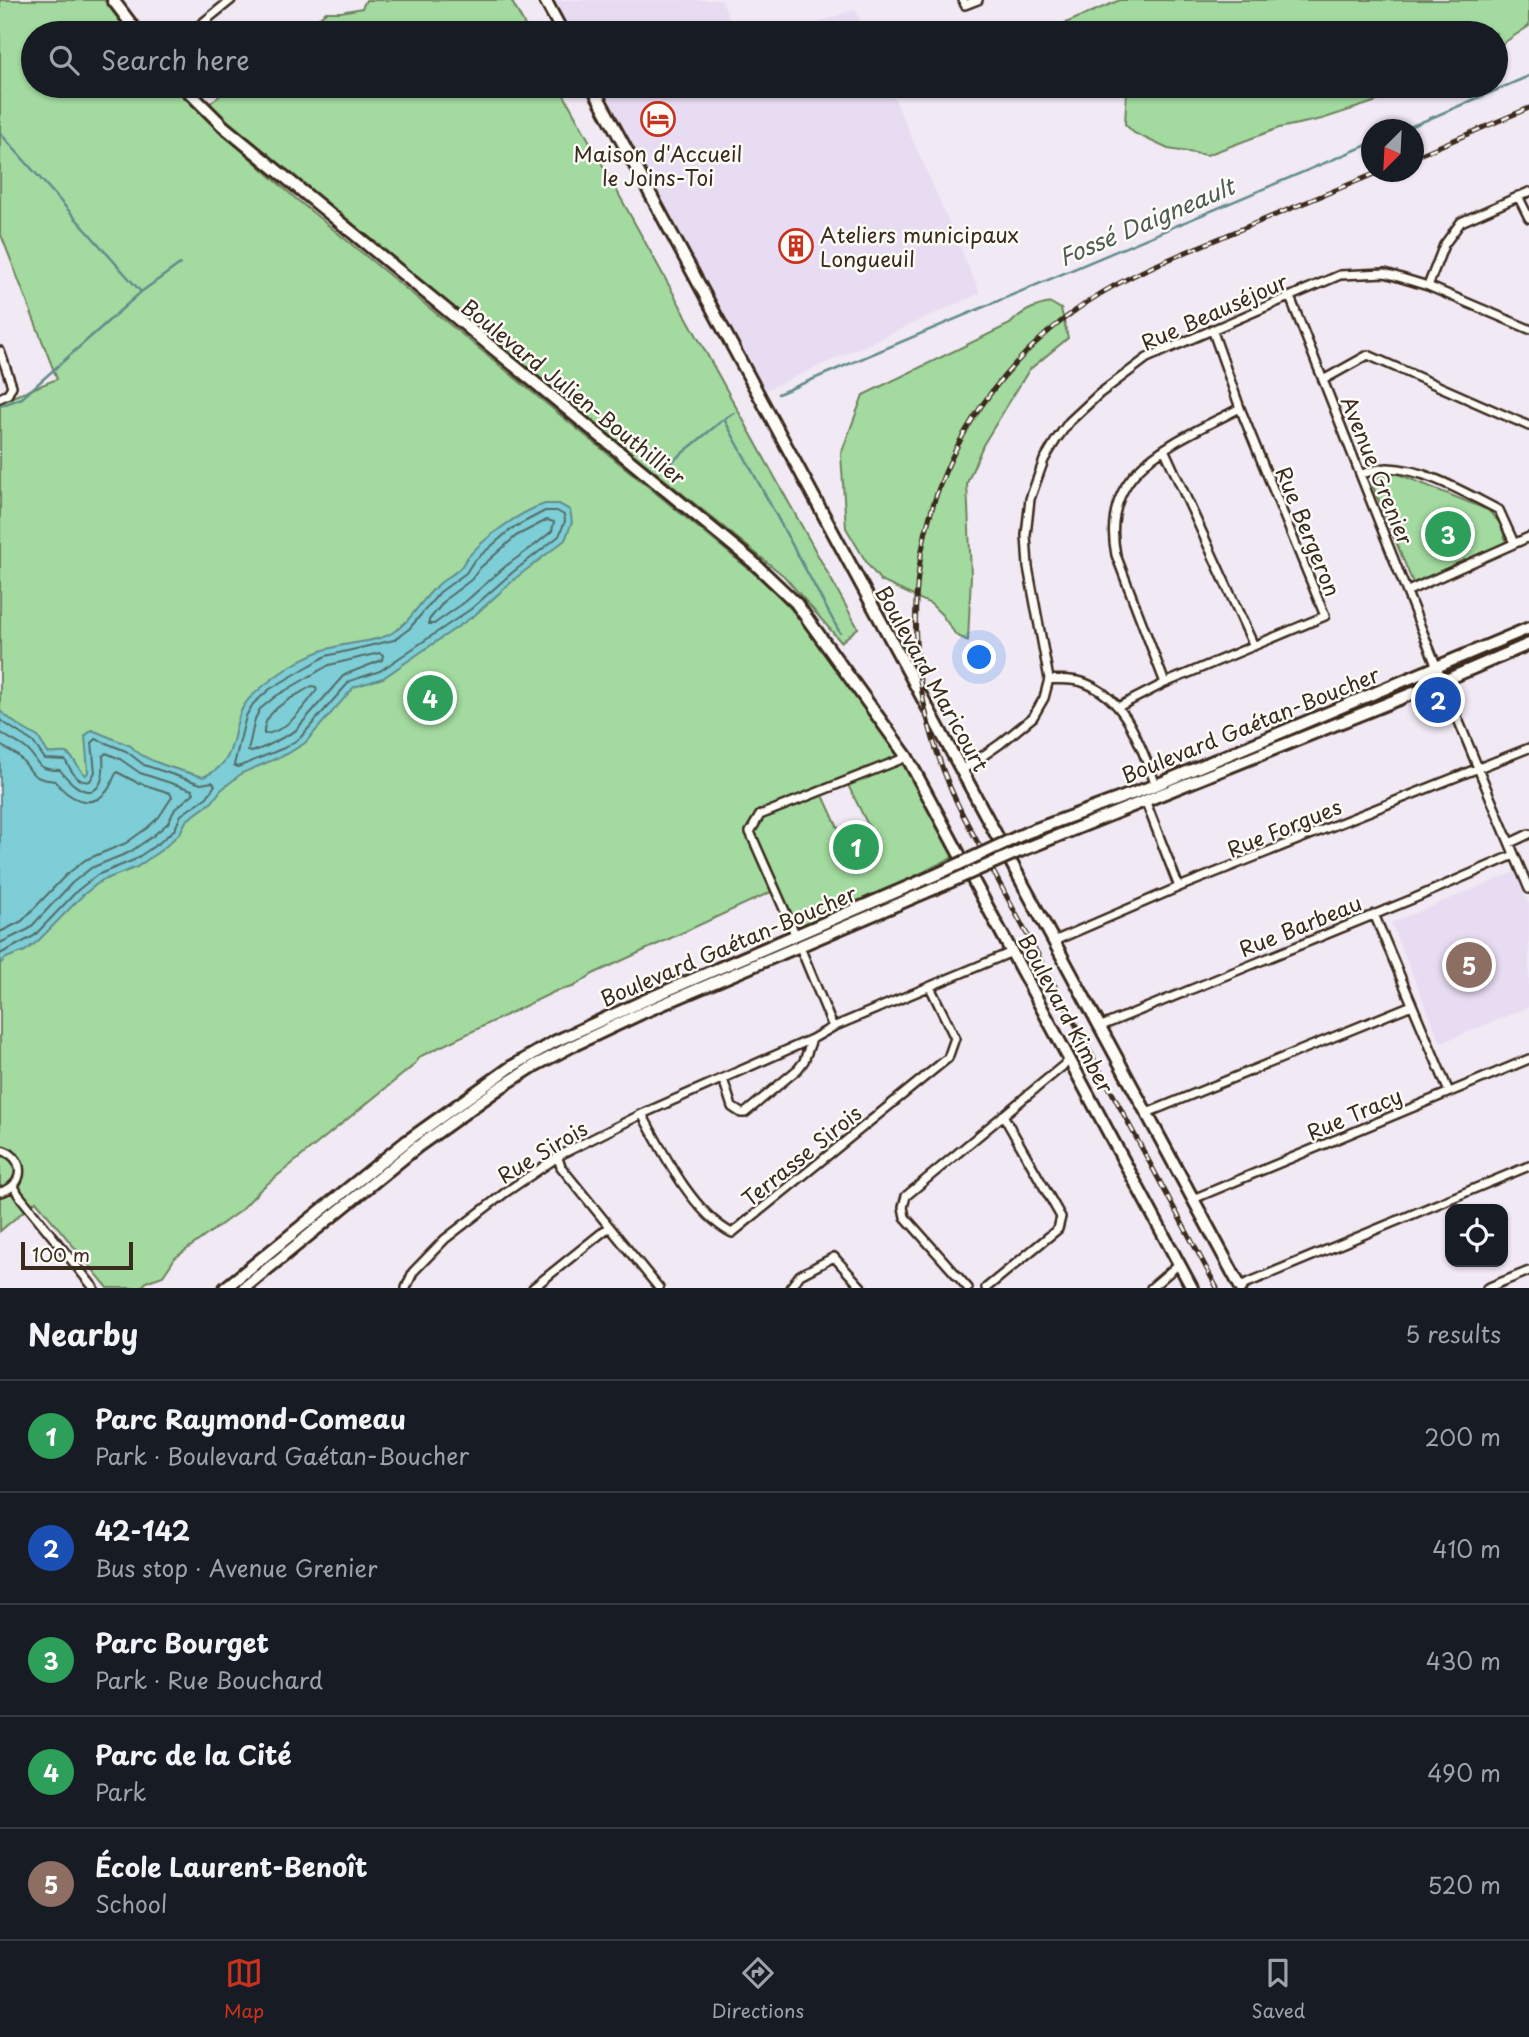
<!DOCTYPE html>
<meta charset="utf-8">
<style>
body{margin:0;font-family:"Playpen Sans",sans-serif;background:#20242c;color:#f1f3f6}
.controls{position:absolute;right:21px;bottom:21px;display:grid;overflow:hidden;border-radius:14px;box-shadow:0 2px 5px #0004}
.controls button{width:63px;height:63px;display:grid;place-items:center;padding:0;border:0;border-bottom:2px solid #363941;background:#171b24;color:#f1f3f6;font:35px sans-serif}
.compass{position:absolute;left:1361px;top:119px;width:63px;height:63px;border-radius:50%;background:#171b24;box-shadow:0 2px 5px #0004;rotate:204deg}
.scale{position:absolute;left:21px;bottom:18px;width:112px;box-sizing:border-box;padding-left:7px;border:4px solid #3b2a1e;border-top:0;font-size:19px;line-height:24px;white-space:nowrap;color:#3b2a1e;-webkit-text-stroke:5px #fdfcf7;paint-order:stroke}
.you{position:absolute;left:980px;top:658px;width:24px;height:24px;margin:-18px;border:5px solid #fff;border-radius:50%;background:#1a73e8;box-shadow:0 0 0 10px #1a73e833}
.badge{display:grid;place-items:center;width:46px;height:46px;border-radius:50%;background:#c8321e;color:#fff;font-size:23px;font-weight:700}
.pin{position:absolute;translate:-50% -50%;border:4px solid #fff;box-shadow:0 2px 7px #0006}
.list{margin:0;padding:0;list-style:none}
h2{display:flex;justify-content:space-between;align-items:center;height:91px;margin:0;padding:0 28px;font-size:30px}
h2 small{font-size:23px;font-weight:400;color:#9ea1a6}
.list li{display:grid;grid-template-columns:46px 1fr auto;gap:21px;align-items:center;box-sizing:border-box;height:112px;padding:0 28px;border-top:2px solid #363941}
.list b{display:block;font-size:26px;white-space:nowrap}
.list p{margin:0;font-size:23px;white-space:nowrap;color:#9ea1a6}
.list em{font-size:23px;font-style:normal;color:#9ea1a6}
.icon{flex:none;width:38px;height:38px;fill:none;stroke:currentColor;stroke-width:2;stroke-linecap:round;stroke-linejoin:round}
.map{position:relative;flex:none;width:1529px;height:1288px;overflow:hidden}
.search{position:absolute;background:#171b24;box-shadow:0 2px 5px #0004;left:21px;right:21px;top:21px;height:77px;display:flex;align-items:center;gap:18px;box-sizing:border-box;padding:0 24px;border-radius:38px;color:#9ea1a6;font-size:26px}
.sheet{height:651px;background:#171b24}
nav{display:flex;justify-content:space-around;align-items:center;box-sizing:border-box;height:98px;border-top:2px solid #363941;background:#171b24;font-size:19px;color:#9ea1a6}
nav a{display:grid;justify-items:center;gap:4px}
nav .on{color:#c8321e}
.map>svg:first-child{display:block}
</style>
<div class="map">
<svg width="1529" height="1288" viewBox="0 0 1529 1288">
<rect width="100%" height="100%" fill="#f1e9f4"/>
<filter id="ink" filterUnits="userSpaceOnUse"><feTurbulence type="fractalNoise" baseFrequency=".0143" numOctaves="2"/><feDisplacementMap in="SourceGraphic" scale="14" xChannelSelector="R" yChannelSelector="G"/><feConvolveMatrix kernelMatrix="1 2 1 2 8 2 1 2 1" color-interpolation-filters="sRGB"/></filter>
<g filter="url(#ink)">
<!-- built -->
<path fill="#e8dcf2" d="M549,0H722L735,33H567Z
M855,9L866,33H790Z
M596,86H889L980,293L762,392Z
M1515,872L1529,905V1007L1441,1043L1391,923Z"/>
<!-- green -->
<path fill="#a2da9f" stroke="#6e825e" stroke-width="2" fill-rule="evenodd" d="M0,0H104L129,33H33V86H173L213,125L295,198L772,588L817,638L907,757L959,854L796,936L775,890L593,974L573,987L556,991L421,1056L413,1066L261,1189L241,1210L175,1258L163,1276L148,1281L140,1288H108L36,1201L0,1231V402L57,379L0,232ZM846,781L869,827L843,839L821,791Z
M366,0H511L529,33H299L326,12H341L362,8Z
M1120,0H1529V26L1496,48V33H1042Z
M232,86H559L858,628L841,642L784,576L205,107Z
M1127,86H1423L1322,119L1279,128L1207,155L1168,149L1134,133L1125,124Z
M1051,303L1061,309L1068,338L1029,370L983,445L967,483L971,575L968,641L956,635L942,615L931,604L881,581L868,565L846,528L841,454L863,395L1010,324C1022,311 1034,306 1051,303Z
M1396,473L1488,510L1501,524L1506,543L1413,583L1371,482L1375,478Z"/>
<!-- water -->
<path fill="#7dced6" stroke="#638c8c" stroke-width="2" d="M545,504H559L570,510L572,522L565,540L517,577L475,615L383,678L354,687L305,743L287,754L242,773L221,790L212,802L186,821L180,833L164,848L137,867L101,881L83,895L38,941L25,951L6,958L0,964V711L19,726L38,737L48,753C54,754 61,752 66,753C75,757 78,770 86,775L88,772L85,736L92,730L131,746C143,762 184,771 203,777C247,759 224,720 253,695C275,675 306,653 335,647C352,642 377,642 392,633C411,622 420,601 436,587C443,579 454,575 461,567C462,566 466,559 467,558C484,538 519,512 545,504Z"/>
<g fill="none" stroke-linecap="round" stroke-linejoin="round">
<!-- shore -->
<path stroke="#556c68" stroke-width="2" d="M545,511H557L564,515L565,521L559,536L513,572L471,609L380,671L350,681L300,738L284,748L238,767L234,765L246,716L253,704L270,689L326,656L394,640L409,629L440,592L466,573L473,562L511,529Z
M547,520L554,522L552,531L535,545L507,565L465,602L434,624H429V620L447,598L471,580L480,568L516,536Z
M379,653L383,655L382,660L344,675L295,731L267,746L252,752L248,751L255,719L260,709L276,696L329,665Z
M312,686L316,687L317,690C304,707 286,733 264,734C262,710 294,697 312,686Z
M0,720L33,742L45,759L65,760C71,770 77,784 90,781L95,772L92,743L96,739L126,751L144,765L201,784L212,782L215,785L207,797L181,815L175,829L159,843L134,860L97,875L78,890L34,936L0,954
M0,732C8,738 16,742 24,747C41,759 31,770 60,770C84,801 106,799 103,756L106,753L120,759L140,773L192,790L194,793L175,809L168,823L153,836L130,852L91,868L72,883L29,929L0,943
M0,745C6,749 14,752 19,757C35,772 27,778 55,781C67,797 90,812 107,791C112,785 113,777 117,772L136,782L170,793L172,797L159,817L147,828L126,843L85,860L65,876L22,921L0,932"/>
<!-- stream -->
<path stroke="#638c8c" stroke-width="2.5" d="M1403,130L1529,76
M0,133L141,292
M778,394L1372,143
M0,406L22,398L141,292L180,264
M734,413L724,419L840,633
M663,469L723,420"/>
<!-- street casing -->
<g stroke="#3b2a1e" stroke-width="12">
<path id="street" d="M963,0L965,5L978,0
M190,33L231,0
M1518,196L1529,218
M1428,286L1444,245L1461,222L1529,192
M1290,297C1369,495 1445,694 1529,889
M0,351L12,386L8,394L0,398
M1323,380L1368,355L1529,426
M1164,449L1254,646
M1361,474C1370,472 1379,468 1388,468C1426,469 1465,493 1499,510L1514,543
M1408,591L1529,537
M1049,679C1060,680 1073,679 1082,682C1127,697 1140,746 1156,785
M1165,683L1116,555C1098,467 1177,442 1240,408
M1120,706L1165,683L1325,616L1240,408L1212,329
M961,771L1000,744L1033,717L1044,698L1049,679L1028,567L1026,535L1030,499L1044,460L1056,440L1069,422L1099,394L1147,358L1340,275L1385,273L1428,286L1529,329
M1145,800L1179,887
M1510,843L1529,834
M1374,914L1449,1092
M796,936L750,832L760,815L907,757
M1054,941L1179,887L1529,748
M800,947L833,1027
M1099,1027L1415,898L1514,855
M723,1079L732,1107L741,1113H745L798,1069L804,1061L812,1039
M1147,1113L1412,1005
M642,1114C663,1153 693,1213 732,1233L948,1058L955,1038L930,987
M0,1150C26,1155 26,1187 0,1192
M558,1158L561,1167L659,1288
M14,1186L18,1194L94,1288
M1193,1199L1529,1059
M1240,1286L1529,1166
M406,1288L413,1272L445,1239L506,1192L562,1154L642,1114L812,1039L833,1027L1012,952
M533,1288L609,1227
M790,1288L800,1275L834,1257L862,1288
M968,1288L905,1217L903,1207L906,1196L1070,1060
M986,1288L1058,1229L1061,1217L1003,1115
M1151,1288L1179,1264
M1487,1288L1529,1271"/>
</g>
<!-- secondary casing -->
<g stroke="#3b2a1e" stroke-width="16">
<path id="secondary" d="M113,0L138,33
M545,0L563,33
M183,86L223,126L753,562L796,603L907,757L1192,1288
M592,86L1241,1288
M1028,832L1156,785L1529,628
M1020,851L1441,682L1529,644
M225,1288L407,1141L511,1067L554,1042L652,997L940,873
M244,1288L417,1147L501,1087L534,1066L572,1046L642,1013L943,885"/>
</g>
<!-- street -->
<use href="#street" stroke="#fdfcf7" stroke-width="7"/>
<!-- secondary -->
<use href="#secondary" stroke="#fdfcf7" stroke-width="10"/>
<!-- rail casing -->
<g stroke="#3b2a1e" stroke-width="5">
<path id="rail" d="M1414,157L1529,108
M1217,1288L964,817C870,633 913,418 1089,301C1131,273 1180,255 1227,235C1278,214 1328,193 1379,172"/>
</g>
<!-- rail -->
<use href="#rail" stroke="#fdfcf7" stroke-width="2.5" stroke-dasharray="8" stroke-linecap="butt"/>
<!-- secondary-bridge casing -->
<g stroke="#3b2a1e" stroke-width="16" stroke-linecap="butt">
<path id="secondary-bridge" d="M940,873L1028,832
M943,885L1020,851"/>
</g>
<!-- secondary-bridge -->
<use href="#secondary-bridge" stroke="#fdfcf7" stroke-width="10"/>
</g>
</g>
<!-- icons -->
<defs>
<g id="hotel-ring" transform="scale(1.75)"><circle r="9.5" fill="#fdfcf7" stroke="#c8321e" stroke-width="1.5"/><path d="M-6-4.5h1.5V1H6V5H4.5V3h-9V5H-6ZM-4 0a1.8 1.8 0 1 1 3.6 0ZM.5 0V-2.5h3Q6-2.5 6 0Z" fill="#c8321e"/></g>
<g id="building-ring" transform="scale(1.75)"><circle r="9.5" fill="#fdfcf7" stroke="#c8321e" stroke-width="1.5"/><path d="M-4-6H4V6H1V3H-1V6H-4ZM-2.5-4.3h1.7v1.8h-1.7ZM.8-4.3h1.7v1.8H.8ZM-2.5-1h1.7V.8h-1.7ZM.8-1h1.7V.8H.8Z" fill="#c8321e"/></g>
</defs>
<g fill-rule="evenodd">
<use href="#hotel-ring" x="658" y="119"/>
<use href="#building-ring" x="796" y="246"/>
</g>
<g text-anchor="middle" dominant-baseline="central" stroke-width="5" stroke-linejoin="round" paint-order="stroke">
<!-- poi labels -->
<g font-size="21" fill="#3b2a1e" stroke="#fdfcf7">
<text x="658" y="153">Maison d'Accueil<tspan x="658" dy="24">le Joins-Toi</tspan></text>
<text x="820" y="234" text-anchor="start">Ateliers municipaux<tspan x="820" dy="24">Longueuil</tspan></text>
</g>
<!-- street labels -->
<g font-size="21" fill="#3b2a1e" stroke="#fdfcf7">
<text transform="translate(1214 311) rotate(-24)">Rue Beauséjour</text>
<text transform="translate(574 391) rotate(39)">Boulevard Julien-Bouthillier</text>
<text transform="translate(1378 470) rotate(68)">Avenue Grenier</text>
<text transform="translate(1309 531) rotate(68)">Rue Bergeron</text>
<text transform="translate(933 678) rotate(61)">Boulevard Maricourt</text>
<text transform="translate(1250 724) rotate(-22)">Boulevard Gaétan-Boucher</text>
<text transform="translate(1284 827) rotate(-22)">Rue Forgues</text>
<text transform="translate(1300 925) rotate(-22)">Rue Barbeau</text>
<text transform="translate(728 945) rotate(-23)">Boulevard Gaétan-Boucher</text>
<text transform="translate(1067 1013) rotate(62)">Boulevard Kimber</text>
<text transform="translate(1354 1113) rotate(-23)">Rue Tracy</text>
<text transform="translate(542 1151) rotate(-31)">Rue Sirois</text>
<text transform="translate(801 1155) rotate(-39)">Terrasse Sirois</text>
</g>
<!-- water labels -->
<g font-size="23" font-style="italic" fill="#4f5b55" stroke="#fdfcf7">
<text transform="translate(1146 221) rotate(-23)">Fossé Daigneault</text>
</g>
</g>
</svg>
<div class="controls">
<button><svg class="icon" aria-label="locate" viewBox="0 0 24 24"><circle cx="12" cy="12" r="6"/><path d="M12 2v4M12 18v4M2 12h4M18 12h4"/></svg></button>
</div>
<svg class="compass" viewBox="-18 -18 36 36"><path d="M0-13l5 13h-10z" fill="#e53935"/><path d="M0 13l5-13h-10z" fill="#9ea1a6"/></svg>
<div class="scale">100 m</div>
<div class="you"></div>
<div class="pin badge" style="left:856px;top:847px;background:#2e9e5b">1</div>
<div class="pin badge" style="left:1438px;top:700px;background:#1a4fb4">2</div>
<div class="pin badge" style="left:1448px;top:534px;background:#2e9e5b">3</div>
<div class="pin badge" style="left:430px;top:698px;background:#2e9e5b">4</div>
<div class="pin badge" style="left:1469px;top:965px;background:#8d6e63">5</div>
<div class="search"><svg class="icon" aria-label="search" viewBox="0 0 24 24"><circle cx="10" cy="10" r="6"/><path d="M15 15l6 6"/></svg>Search here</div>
</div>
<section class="sheet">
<h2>Nearby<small>5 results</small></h2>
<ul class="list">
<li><span class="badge" style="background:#2e9e5b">1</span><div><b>Parc Raymond-Comeau</b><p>Park · Boulevard Gaétan-Boucher</p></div><em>200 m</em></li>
<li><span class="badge" style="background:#1a4fb4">2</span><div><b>42-142</b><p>Bus stop · Avenue Grenier</p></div><em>410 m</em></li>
<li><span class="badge" style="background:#2e9e5b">3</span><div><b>Parc Bourget</b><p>Park · Rue Bouchard</p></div><em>430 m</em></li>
<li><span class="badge" style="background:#2e9e5b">4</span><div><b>Parc de la Cité</b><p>Park</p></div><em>490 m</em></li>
<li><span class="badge" style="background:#8d6e63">5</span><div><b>École Laurent-Benoît</b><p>School</p></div><em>520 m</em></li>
</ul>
</section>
<nav>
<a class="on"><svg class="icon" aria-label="map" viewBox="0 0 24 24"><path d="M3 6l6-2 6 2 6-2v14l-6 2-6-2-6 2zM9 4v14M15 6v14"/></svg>Map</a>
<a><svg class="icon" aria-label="directions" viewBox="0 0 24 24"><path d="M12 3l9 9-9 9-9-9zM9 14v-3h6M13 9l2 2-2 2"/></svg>Directions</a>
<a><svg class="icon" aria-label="saved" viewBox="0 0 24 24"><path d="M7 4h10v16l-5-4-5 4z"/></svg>Saved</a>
</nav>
